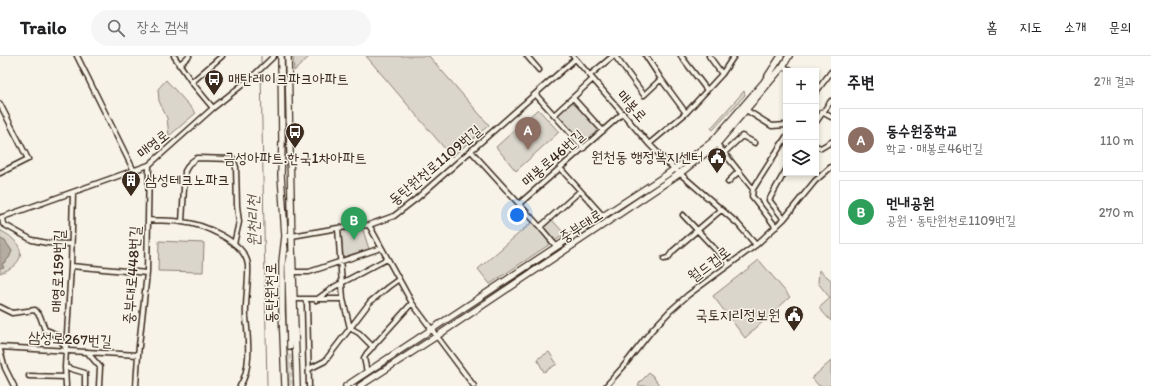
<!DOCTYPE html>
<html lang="ko">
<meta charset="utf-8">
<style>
body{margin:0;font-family:Itim,"Poor Story",sans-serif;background:#f6f6f6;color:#202124}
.controls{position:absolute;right:12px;top:12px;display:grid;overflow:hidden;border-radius:0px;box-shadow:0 2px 6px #0003}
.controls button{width:36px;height:36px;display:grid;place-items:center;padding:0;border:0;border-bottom:1px solid #e0e0e0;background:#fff;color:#202124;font:20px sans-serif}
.you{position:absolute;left:517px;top:159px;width:14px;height:14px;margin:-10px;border:3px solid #fff;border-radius:50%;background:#1a73e8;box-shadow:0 0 0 6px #1a73e833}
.badge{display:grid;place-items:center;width:26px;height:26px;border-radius:50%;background:#1a73e8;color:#fff;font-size:13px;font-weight:700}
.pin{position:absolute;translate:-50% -33px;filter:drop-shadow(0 1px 2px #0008)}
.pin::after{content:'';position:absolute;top:21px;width:14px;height:12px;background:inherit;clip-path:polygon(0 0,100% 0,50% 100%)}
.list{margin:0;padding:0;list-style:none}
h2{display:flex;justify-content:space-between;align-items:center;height:52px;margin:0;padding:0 16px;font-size:17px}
h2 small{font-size:13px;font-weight:400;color:#757577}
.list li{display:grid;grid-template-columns:26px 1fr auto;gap:12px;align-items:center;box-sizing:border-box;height:64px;margin:0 8px 8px;padding:0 8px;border:1px solid #e0e0e0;border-radius:0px}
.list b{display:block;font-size:15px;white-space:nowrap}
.list p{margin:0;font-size:13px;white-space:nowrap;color:#757577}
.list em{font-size:13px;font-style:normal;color:#757577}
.icon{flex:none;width:22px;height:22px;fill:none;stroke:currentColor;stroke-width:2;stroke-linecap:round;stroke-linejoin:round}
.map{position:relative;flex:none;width:831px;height:330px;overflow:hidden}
header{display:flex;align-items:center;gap:24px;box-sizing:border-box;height:56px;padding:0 20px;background:#fff;border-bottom:1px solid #e0e0e0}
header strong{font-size:19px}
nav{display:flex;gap:22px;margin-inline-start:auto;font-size:14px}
.search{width:280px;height:36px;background:#f6f6f6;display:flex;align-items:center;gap:10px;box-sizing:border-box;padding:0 14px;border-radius:22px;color:#757577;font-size:15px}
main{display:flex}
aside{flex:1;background:#fff}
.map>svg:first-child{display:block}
</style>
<header>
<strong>Trailo</strong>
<div class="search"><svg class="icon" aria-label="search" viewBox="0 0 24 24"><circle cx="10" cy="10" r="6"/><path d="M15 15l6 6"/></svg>장소 검색</div>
<nav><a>홈</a><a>지도</a><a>소개</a><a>문의</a></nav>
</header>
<main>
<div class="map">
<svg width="831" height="330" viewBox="0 0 831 330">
<rect width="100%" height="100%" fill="#f7f3e8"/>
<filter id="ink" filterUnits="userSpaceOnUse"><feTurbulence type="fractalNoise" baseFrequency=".025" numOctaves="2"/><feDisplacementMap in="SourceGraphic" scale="8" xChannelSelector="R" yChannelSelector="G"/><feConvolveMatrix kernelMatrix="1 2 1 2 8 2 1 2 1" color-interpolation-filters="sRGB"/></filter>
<g filter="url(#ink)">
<!-- green -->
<path fill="#dbd6cb" stroke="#8b8074" d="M293,0H310L294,15Z
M366,0H429L489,69L452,101Z
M166,24L196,57L169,80L167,62L159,45L158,33Z
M744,35L745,39L713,74L711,72Z
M573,45L600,75L584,89L558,59Z
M538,53L559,76L516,115L496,91Z
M551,163L565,178L490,228L478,213L532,166L540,174Z
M0,174C4,177 10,179 13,183C29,199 17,211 0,217V212L3,211L2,209L9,202L12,195L5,185L0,184Z
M363,174L369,193L343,201L341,175Z
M159,185L204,187L203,216L158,215Z
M759,204L790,241L745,282L713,240Z
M819,214L831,224V265L819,252L830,242L818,227Z
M549,296L557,308L544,316L537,303Z
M831,305V330H819L812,322Z
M649,317L652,319L660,330H638L640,326Z"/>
<!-- water -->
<path fill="#b4aca0" stroke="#84786c" d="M1,183L5,185L12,195L9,202L2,208L4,211L0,212V184Z"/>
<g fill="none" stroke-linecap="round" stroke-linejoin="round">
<!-- stream -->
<path stroke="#84786c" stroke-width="1" d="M261,0V9
M261,15L267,330"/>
<!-- major-tunnel -->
<path stroke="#d1cbc0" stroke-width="5.5" stroke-dasharray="5.5 3" stroke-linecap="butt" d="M290,290L292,330
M287,303L288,330"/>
<!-- minor casing -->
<g stroke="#3b2a1e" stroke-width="7">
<path id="minor" d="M77,0L134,115
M174,0L193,28L213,52
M527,0L539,14
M573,0L649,88L669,108L738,168L756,189
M615,0L644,39L661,23
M646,0L661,23L686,57
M681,0L707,34
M709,0L722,18
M179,9L189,0
M783,10L791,15
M590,19L613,0
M192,26L222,0
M816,36L831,16
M536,39L584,92
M573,42L603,75
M0,48L28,103L0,117
M746,54L772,70L786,69
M822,56L831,61
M554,59L593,23
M816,66L831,45
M649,88L686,57L722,18L734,0
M717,88L753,133L786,81
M816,90L821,92L831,86
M471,95L540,171L556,190
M724,97L742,80L755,87
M560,112L603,160
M728,126L739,115
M753,133L752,140L776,171
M519,148L623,57
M683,159L729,208
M2,161L3,168L32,184L47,187L71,188
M0,162L149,109L213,52L251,22L274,0
M784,163L769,144L786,114
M148,164C159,165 171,164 182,166C202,168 245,185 248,209C249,225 245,244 246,261C248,283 252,311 240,330
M182,166L185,115L190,107L197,102L233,103L236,111L237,150L239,166L234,188
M369,169L412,247L474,330
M540,171L580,135
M338,172L343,243L350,272L359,277L373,291
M285,180H292L338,172L369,169L394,160L416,143L575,3
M664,203L668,202L673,195L721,154
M71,210L147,217
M293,216H309L381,192
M294,243H343
M305,244L307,248L309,330
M316,244L334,231L387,203
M0,251L12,257L35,254L40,260L45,274C58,277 60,284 67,294
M0,291L138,299
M0,294L5,312L14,330
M87,296L100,311L99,330
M65,311L85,317V330
M309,313L325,305L370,246L388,231L399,223
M367,316L364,302L367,297L412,247
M29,320L65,321
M66,330L65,311L71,210L73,137
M136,330L138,299L147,217L149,109
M606,330L623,311L652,274L670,255L688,239L756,189L784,163L815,125L831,111"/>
</g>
<!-- major casing -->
<g stroke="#3b2a1e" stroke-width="8">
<path id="major" d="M281,0L282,85L281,119L285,180L282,206V254L285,330
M288,0L292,190L297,330
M290,198L288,206L290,290
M346,330L603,160L666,119L708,89L713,85L764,26L781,0
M360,330L437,280L679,118L717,88L783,10L789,0"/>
</g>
<!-- minor -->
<use href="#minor" stroke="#f7f3e8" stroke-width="4"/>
<!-- major -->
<use href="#major" stroke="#f7f3e8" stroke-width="5.5"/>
</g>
</g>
<!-- icons -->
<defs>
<g id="bus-pin" transform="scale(1)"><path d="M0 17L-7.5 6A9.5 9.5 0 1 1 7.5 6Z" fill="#3b2a1e" stroke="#f7f3e8"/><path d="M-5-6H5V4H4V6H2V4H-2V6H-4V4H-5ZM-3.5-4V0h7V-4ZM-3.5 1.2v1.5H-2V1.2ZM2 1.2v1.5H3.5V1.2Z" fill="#fff"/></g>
<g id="civic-pin" transform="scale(1)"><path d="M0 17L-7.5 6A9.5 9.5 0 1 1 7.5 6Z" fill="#3b2a1e" stroke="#f7f3e8"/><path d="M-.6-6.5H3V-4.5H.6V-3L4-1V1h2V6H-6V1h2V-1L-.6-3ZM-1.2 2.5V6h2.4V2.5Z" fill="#fff"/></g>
<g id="building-pin" transform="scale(1)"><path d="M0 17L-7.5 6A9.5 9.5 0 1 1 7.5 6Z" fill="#3b2a1e" stroke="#f7f3e8"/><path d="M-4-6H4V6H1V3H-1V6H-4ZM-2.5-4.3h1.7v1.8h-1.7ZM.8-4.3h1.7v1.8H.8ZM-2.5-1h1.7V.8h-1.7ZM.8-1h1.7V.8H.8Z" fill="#fff"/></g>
</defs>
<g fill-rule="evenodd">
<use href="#bus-pin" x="214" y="23"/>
<use href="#bus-pin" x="295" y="76"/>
<use href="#civic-pin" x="717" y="101"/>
<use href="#building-pin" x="131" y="124"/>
<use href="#civic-pin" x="794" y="259"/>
</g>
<g text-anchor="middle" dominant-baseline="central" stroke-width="3" stroke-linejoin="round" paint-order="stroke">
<!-- poi labels -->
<g font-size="15" fill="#3b2a1e" stroke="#f7f3e8" text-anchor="start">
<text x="228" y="23">매탄레이크파크아파트</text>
<text x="703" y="101" text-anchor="end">원천동 행정복지센터</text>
<text x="295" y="102" text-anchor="middle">금성아파트.한국1차아파트</text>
<text x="145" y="124">삼성테크노파크</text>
<text x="780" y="259" text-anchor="end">국토지리정보원</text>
</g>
<!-- street labels -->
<g font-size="15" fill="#3b2a1e" stroke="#f7f3e8">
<text transform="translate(632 50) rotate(49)">매봉로</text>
<text transform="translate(153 88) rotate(-38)">매영로</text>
<text transform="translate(553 102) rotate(-41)">매봉로46번길</text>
<text transform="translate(435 109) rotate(-40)">동탄원천로1109번길</text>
<text transform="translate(581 170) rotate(-33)">중부대로</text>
<text transform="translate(709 208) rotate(-37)">월드컵로</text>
<text transform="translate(58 215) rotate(-88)">매영로159번길</text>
<text transform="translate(132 219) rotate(-86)">중부대로448번길</text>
<text transform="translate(271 237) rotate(-90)">동탄원천로</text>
<text transform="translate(70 283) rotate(3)">삼성로267번길</text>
</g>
<!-- water labels -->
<g font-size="16" font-style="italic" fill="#5f5145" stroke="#f7f3e8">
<text transform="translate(253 165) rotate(-91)">원천리천</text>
</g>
</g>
</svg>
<div class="controls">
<button>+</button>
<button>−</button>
<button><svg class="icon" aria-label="layers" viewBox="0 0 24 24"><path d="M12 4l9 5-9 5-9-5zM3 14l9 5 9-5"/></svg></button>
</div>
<div class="you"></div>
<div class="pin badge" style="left:528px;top:94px;background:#8d6e63">A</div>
<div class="pin badge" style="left:354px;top:184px;background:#2e9e5b">B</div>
</div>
<aside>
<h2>주변<small>2개 결과</small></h2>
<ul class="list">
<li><span class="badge" style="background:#8d6e63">A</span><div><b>동수원중학교</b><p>학교 · 매봉로46번길</p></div><em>110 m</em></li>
<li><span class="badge" style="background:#2e9e5b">B</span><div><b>먼내공원</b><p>공원 · 동탄원천로1109번길</p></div><em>270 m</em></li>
</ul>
</aside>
</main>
